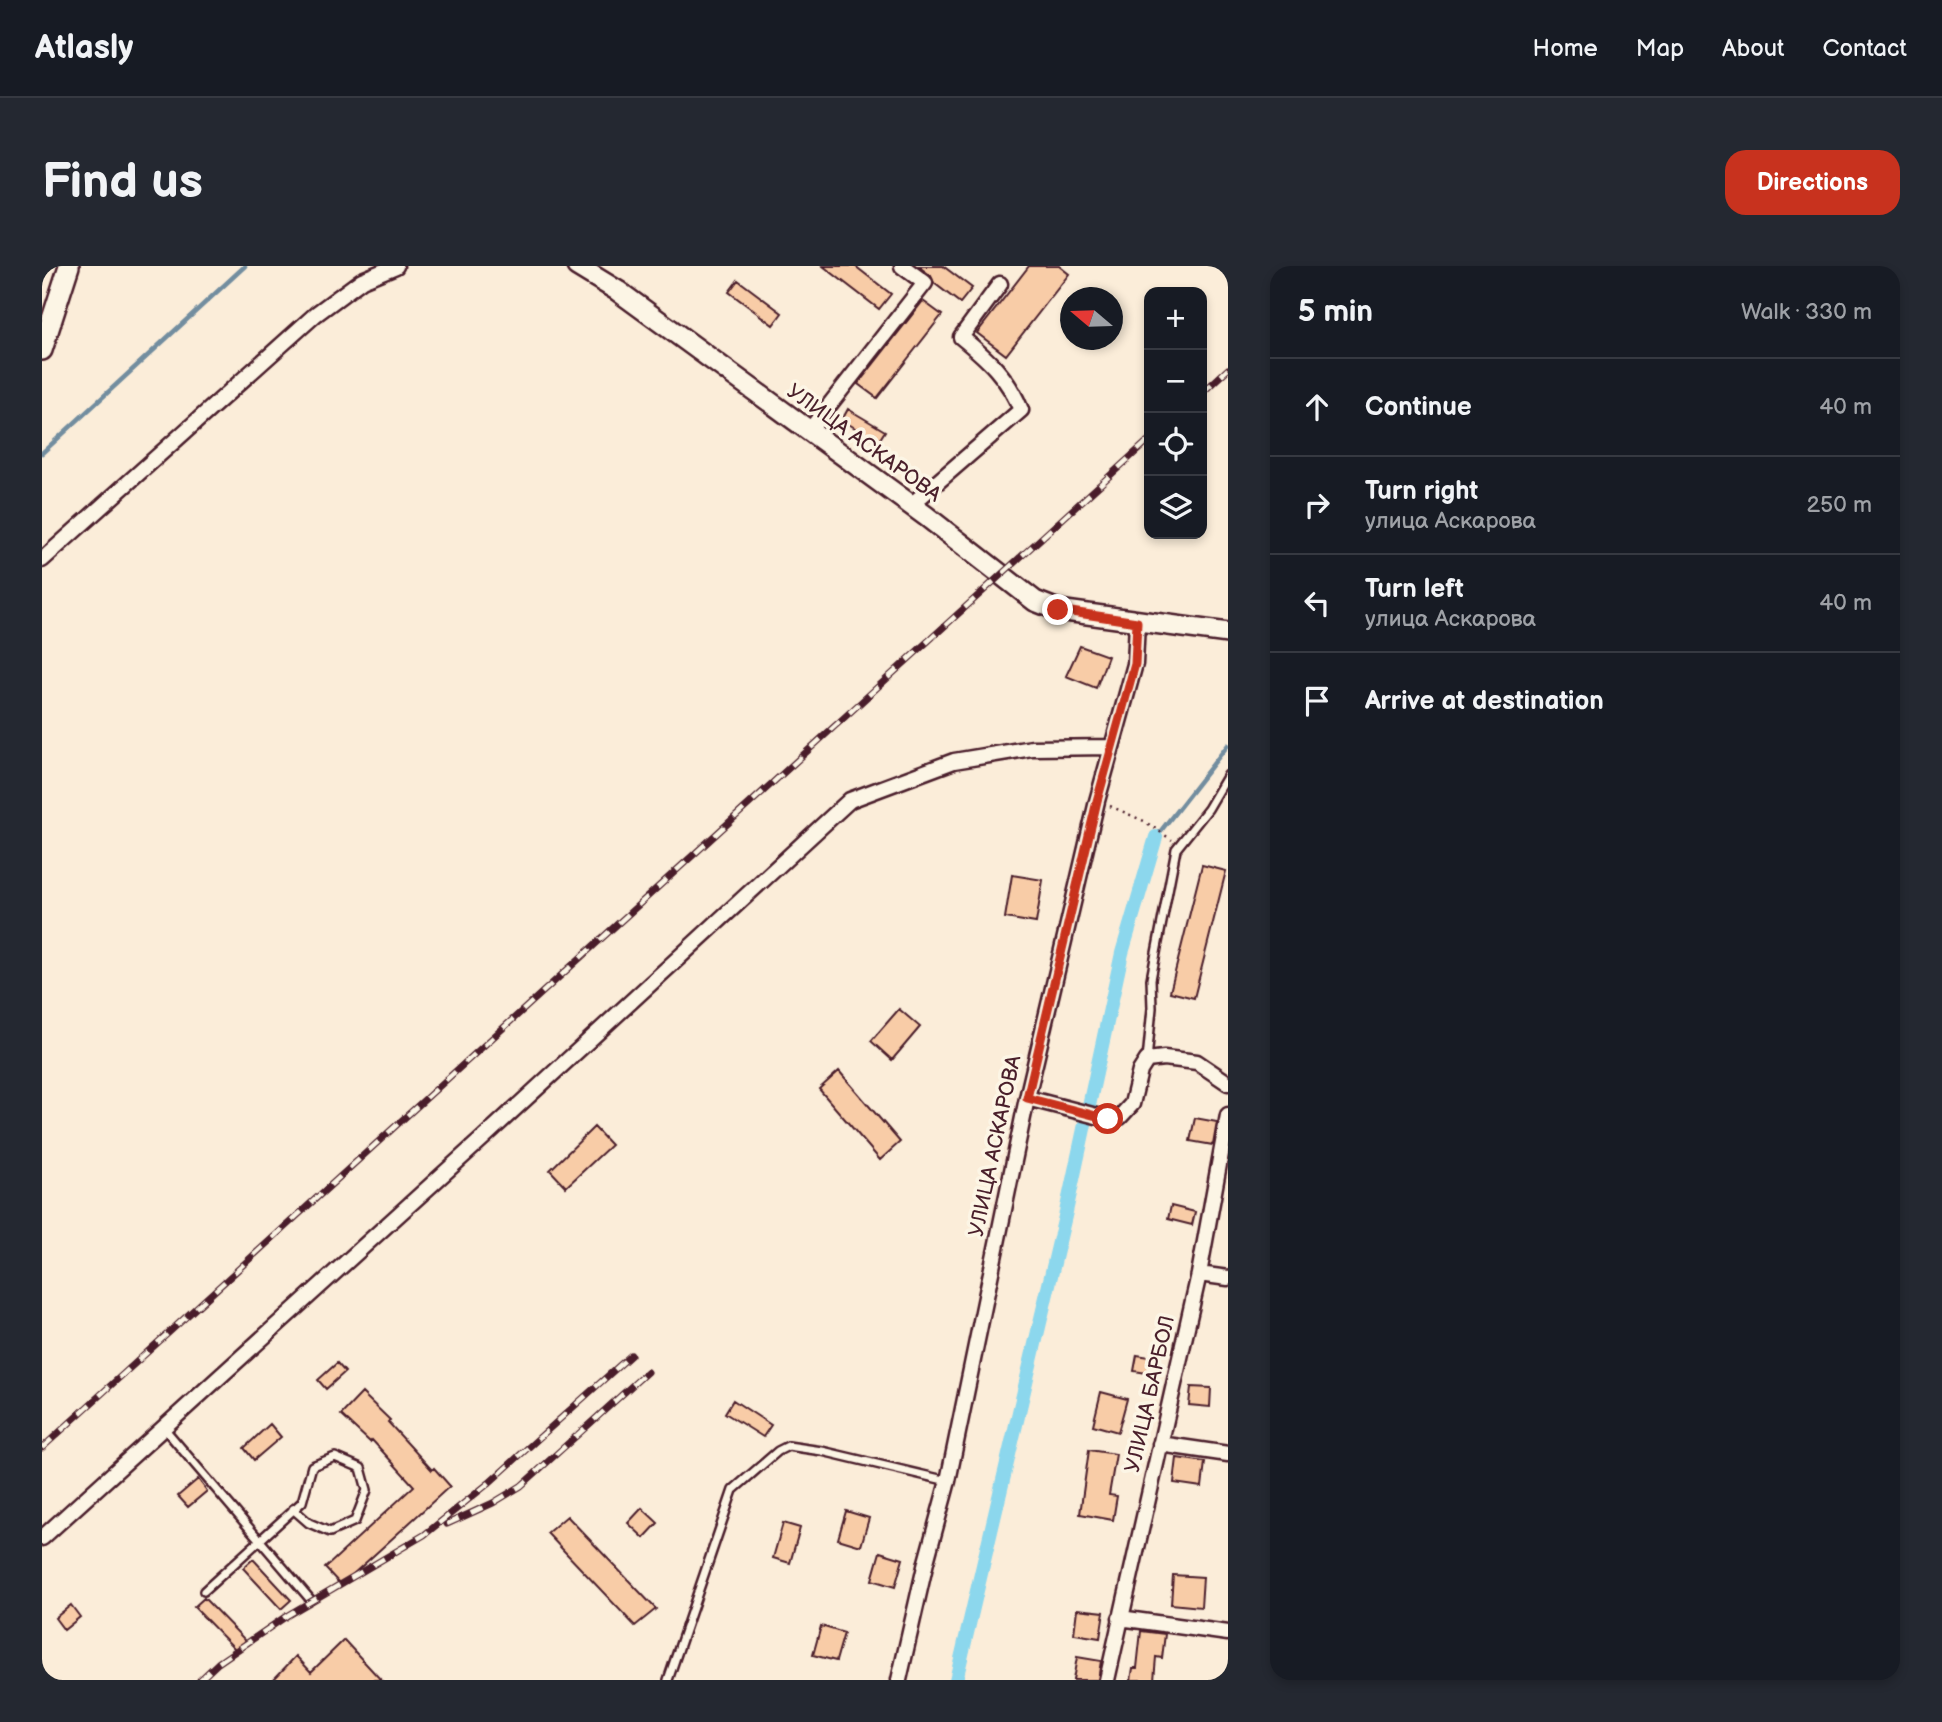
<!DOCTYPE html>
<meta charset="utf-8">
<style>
body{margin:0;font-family:"Balsamiq Sans",sans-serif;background:#242831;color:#f1f3f6}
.controls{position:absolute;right:21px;top:21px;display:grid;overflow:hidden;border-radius:14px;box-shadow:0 4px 10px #0003}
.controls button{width:63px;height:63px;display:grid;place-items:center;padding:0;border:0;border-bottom:2px solid #363941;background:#171b24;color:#f1f3f6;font:35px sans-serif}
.compass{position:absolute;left:1018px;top:21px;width:63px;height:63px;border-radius:50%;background:#171b24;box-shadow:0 4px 10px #0003;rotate:289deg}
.stop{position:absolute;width:21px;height:21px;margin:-16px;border:5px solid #c8321e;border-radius:50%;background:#fff}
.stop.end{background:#c8321e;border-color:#fff;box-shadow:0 2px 7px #0008}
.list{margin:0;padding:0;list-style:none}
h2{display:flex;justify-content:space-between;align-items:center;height:91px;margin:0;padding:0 28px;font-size:30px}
h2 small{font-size:23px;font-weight:400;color:#9ea1a6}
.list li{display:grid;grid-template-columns:46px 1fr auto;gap:21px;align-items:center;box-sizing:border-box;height:98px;padding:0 28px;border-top:2px solid #363941}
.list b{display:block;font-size:26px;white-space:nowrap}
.list p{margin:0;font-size:23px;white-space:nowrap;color:#9ea1a6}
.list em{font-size:23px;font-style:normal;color:#9ea1a6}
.icon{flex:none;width:38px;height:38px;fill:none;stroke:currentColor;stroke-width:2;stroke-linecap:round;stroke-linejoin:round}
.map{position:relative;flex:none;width:1186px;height:1414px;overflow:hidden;border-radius:21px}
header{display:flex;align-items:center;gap:42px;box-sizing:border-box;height:98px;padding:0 35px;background:#171b24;border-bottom:2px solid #363941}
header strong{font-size:33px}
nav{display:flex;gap:38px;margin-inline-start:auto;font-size:24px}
.intro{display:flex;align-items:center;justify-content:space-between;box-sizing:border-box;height:168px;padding:0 42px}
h1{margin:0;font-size:49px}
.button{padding:18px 32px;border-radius:21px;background:#c8321e;color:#fff;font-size:24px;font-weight:700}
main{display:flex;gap:42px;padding:0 42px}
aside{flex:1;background:#171b24;border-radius:21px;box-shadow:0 4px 10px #0003}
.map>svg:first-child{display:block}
</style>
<header>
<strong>Atlasly</strong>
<nav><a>Home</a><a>Map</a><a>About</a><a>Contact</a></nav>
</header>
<div class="intro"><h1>Find us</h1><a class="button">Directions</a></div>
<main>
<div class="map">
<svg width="1186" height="1414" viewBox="0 0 1186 1414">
<rect width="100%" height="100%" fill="#fbedd9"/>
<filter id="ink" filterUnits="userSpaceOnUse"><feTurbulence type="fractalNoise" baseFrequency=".0143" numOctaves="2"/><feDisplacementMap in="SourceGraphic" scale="14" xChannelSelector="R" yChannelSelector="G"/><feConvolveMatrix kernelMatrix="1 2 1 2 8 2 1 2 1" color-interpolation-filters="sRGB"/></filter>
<g filter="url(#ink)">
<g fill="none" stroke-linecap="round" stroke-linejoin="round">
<!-- stream -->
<path stroke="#728d9f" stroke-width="4.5" d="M0,187L203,0
M1114,571L1186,479"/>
<!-- canal -->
<path stroke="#8cd7ed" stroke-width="14" d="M914,1414L1024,946L1080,687L1114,571"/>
</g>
<!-- building -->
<path fill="#f8cca7" stroke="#4a1f2b" stroke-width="2" d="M781,0H813L849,28L837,43Z
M876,0H901L930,22L918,37L892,17L889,10Z
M987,0H1017L1027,8L964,89L935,67Z
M696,14L740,47L731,59L687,26Z
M881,35L900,49L835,132L816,118Z
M806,143L843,165L836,176L800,154Z
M1038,380L1066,390L1054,422L1024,410Z
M1160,599L1184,605L1152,732L1128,726Z
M970,609L1001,614L994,657L963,652Z
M857,743L878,761L850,794L829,775Z
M797,805L858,876L838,894L777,823Z
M1153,852L1175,856L1171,879L1148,875Z
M552,861L569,879L524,921L508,904Z
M1129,940L1153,946L1150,959L1126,953Z
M1095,1089L1114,1092L1111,1108L1092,1105Z
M295,1097L303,1106L284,1123L276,1114Z
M1149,1121L1169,1122L1168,1141L1147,1139Z
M1059,1126L1085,1133L1076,1166L1051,1159Z
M320,1127L348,1154L346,1156L390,1204L392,1202L408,1220L299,1319L283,1302L372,1220L330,1174L328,1176L299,1149Z
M691,1134L729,1159L721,1171L683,1147Z
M228,1158L239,1171L212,1194L202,1182Z
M1047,1184L1074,1188L1067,1229L1075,1230L1071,1254L1038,1248Z
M1135,1192L1163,1196L1160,1221L1132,1217Z
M156,1213L165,1225L146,1241L136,1230Z
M600,1242L616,1257L602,1272L586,1257Z
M804,1245L827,1252L819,1280L796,1273Z
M525,1250L614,1343L593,1360L505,1267Z
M741,1257L758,1262L748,1297L731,1292Z
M838,1286L861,1293L853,1321L830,1314Z
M211,1293L249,1334L239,1343L201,1302Z
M1131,1309L1161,1311L1159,1341L1129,1338Z
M162,1332L204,1375L195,1385L152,1341Z
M29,1339L38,1351L22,1364L13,1352Z
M1035,1343L1062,1346L1058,1372L1032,1368Z
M779,1360L802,1367L794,1395L771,1389Z
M1099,1365L1123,1368L1120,1392L1114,1391L1112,1414H1089L1091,1402H1095Z
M302,1374L339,1414H231L254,1390L269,1406Z
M1035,1391L1059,1395L1056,1414H1031Z"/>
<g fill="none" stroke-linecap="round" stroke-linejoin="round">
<!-- service casing -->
<g stroke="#4a1f2b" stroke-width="12">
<path id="service" d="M1105,794L1110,742L1109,713L1134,583L1166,543L1186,509
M121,1161L268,1333
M162,1325L260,1236L270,1200L293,1191L319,1202L325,1224L313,1255L288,1266L267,1257L251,1243
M626,1414L691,1224L736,1185L746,1180L780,1185L906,1215"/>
</g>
<!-- minor casing -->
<g stroke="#4a1f2b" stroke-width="19">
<path id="minor" d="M767,165L883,17L860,0
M869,239L979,144C966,111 946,93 919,71L958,18
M0,294L274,48L320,14L354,0
M985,832L1066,853L1078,851L1090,838L1098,805L1105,794L1122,792L1155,796L1186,817
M1157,1008L1186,1012
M1118,1178L1186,1188
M0,1272L441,872L808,534L912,495L990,482L1070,481
M1078,1352L1186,1367
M857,1414L884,1296L906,1215L985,832L1055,535L1093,398L1095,356
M1065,1414L1157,1008L1186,849"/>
</g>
<!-- secondary casing -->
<g stroke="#4a1f2b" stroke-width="24">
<path id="secondary" d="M535,0L576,25L884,250L993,335L1016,344L1186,367
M0,84L27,0"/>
</g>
<!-- path -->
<path stroke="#4a1f2b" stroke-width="2.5" stroke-dasharray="2 5" stroke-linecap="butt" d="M1068,540L1102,555L1130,574"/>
<!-- service -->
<use href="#service" stroke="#fcf5e5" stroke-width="7"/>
<!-- minor -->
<use href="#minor" stroke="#fcf5e5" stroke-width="14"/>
<!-- secondary -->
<use href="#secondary" stroke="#fcf5e5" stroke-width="19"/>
<!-- rail casing -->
<g stroke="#4a1f2b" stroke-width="7">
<path id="rail" d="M1160,127L1186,103
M0,1182L1107,174
M405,1258L451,1237L479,1220L605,1106
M158,1414L176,1397L246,1349L382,1269L447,1217L589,1089"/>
</g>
<!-- rail -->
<use href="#rail" stroke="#fcf5e5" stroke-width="4.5" stroke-dasharray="13" stroke-linecap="butt"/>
</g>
</g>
<g fill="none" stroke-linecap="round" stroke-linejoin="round" filter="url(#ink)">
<!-- route -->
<path stroke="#c8321e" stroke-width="9" d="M1016,344L1095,356L1093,398L1055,535L985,832L1066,853"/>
</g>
<g text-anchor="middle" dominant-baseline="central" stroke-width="7" stroke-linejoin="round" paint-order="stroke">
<!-- street labels -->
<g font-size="21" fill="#4a1f2b" stroke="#fcf5e5">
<text transform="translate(822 177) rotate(36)">УЛИЦА АСКАРОВА</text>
<text transform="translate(953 880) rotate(-78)">УЛИЦА АСКАРОВА</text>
<text transform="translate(1108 1128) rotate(-77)">УЛИЦА БАРБОЛ</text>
</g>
</g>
</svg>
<div class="controls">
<button>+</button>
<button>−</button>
<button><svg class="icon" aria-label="locate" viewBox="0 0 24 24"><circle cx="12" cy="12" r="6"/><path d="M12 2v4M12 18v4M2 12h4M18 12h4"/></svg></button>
<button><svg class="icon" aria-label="layers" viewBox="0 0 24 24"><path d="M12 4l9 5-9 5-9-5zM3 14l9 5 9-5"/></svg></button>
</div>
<svg class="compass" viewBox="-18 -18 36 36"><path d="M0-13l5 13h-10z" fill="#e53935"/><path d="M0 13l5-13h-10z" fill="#9ea1a6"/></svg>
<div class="stop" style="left:1066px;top:853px"></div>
<div class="stop end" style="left:1016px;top:344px"></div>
</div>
<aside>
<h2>5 min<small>Walk · 330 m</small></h2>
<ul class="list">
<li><svg class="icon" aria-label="ahead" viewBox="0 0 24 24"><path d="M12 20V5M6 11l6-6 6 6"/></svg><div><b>Continue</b></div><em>40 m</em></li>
<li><svg class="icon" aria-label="right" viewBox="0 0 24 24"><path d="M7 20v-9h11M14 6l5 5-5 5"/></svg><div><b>Turn right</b><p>улица Аскарова</p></div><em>250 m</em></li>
<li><svg class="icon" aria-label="left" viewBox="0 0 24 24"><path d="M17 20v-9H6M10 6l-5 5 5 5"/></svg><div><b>Turn left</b><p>улица Аскарова</p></div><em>40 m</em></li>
<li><svg class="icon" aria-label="arrive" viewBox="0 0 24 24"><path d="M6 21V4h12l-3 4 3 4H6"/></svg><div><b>Arrive at destination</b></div></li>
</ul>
</aside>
</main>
